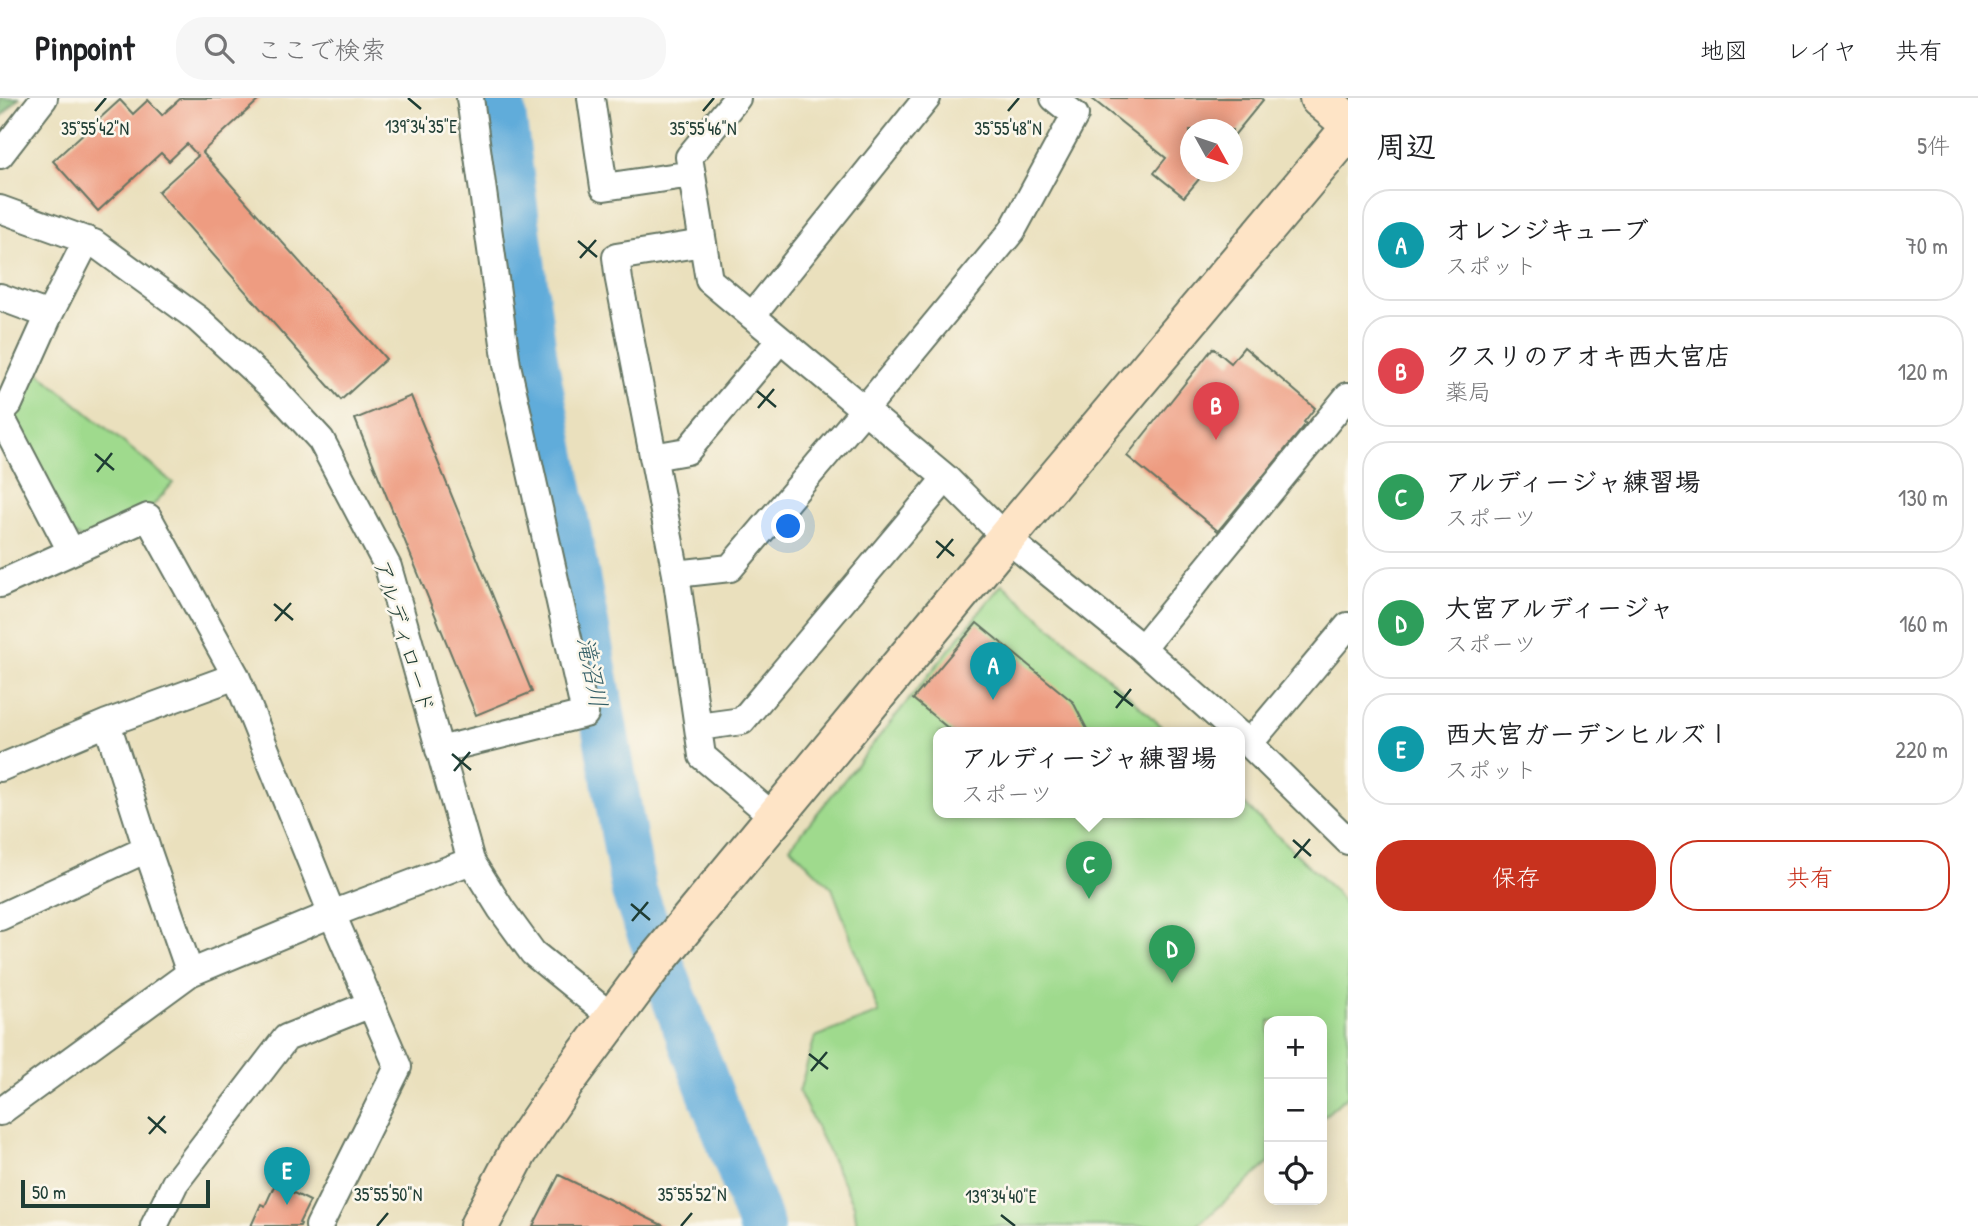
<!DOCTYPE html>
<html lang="ja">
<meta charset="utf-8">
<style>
body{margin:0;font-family:"Patrick Hand","Klee One",sans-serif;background:#f6f6f6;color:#202124}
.controls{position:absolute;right:21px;bottom:21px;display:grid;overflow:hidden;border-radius:14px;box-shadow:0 4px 18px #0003}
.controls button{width:63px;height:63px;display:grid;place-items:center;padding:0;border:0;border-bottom:2px solid #e0e0e0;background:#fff;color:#202124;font:35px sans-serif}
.compass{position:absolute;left:1180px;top:21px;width:63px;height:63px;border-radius:50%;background:#fff;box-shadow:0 4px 18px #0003;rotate:130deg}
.scale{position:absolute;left:21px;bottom:18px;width:189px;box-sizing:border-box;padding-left:7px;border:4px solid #1f3d34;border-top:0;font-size:19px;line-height:24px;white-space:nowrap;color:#1f3d34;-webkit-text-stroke:5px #fbf7ec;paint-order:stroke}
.you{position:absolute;left:789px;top:429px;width:24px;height:24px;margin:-18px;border:5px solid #fff;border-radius:50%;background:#1a73e8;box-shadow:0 0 0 10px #1a73e833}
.badge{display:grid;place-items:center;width:46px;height:46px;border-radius:50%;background:#c8321e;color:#fff;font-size:23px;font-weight:700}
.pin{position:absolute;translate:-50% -58px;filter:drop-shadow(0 2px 4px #0008)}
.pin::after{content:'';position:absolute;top:37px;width:24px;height:21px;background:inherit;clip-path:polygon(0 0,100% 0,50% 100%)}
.popup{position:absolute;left:933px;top:629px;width:312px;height:91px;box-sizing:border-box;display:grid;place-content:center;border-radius:14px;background:#fff;filter:drop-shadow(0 2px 5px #0005);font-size:23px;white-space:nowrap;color:#757577}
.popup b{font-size:26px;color:#202124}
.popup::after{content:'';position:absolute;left:50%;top:100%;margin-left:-14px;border:14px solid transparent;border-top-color:#fff}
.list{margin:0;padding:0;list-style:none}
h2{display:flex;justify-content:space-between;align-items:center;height:91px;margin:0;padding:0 28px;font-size:30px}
h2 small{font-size:23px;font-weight:400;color:#757577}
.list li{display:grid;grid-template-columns:46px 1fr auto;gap:21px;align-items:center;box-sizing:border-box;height:112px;margin:0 14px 14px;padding:0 14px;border:2px solid #e0e0e0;border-radius:28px}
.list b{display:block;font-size:26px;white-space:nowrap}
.list p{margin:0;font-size:23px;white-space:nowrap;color:#757577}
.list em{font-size:23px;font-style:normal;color:#757577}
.actions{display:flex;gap:14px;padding:21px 28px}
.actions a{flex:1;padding:16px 0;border:2px solid #c8321e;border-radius:28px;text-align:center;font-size:24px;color:#c8321e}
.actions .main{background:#c8321e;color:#fff}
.icon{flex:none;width:38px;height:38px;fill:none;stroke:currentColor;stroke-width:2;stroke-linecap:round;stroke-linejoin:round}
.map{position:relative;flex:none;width:1348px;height:1128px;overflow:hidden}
header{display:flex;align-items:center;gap:42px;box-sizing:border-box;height:98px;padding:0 35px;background:#fff;border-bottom:2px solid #e0e0e0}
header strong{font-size:33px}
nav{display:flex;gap:38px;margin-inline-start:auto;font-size:24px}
.search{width:490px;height:63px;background:#f6f6f6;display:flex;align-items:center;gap:18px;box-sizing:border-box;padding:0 24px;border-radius:28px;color:#757577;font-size:26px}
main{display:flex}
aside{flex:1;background:#fff}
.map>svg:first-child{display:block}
</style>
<header>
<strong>Pinpoint</strong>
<div class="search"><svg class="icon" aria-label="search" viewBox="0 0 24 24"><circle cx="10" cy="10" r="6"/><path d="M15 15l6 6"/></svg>ここで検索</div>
<nav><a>地図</a><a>レイヤ</a><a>共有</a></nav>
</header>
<main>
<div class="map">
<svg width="1348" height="1128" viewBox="0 0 1348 1128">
<rect width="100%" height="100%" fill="#fbf7ec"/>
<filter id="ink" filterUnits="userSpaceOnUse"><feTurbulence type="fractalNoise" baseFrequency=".0143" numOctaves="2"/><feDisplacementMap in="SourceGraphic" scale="14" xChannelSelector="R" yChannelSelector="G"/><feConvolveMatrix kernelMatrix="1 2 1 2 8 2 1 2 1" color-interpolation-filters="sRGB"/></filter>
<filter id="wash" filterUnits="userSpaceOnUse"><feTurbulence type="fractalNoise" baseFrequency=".00686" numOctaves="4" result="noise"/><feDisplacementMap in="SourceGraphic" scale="28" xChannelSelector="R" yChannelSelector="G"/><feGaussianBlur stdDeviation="1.57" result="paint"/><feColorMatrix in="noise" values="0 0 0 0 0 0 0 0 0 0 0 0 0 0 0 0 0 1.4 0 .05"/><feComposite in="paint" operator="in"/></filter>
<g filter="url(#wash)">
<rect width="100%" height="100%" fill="#eae0bd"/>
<!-- green -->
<path fill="#9fda8d" stroke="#5f8c60" stroke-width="2" d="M34,271L173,385L149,412L84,441L72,436L13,315Z
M1002,486L1130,599L1168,635H939V715H1240V702L1335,793L1348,810V997L1322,1020V923H1269V1065L1197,1128H857L854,1107L799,994L815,939L879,915L832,790L790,749Z"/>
<!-- forest -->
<path fill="#7fba78" stroke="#4f7c56" stroke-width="2" d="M0,0H19L0,20Z"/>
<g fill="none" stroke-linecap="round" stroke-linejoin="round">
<!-- river -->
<path stroke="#61acda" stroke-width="46" d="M501,0L534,256L586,526L634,794L761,1128"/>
</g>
<g id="blocks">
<!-- building -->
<path fill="#ee9c81" d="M181,0H261L202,54L386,261L341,302L158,94L198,58L187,46L169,63L161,55L98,113L53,63L120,2L133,16L148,2L162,17Z
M1091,0H1261L1263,2L1232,40V32H1190V74H1205L1184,99L1154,75L1166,60Z
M1244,249L1315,310L1304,324L1306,326L1218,433L1127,358L1213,250L1231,265Z
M411,298L532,594L476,617L355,321Z
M977,525L1073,604L1089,635H954L913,601Z
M559,1077L664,1128H533Z
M275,1086L310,1103L299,1125L301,1126L300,1128H251L261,1106L265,1108Z"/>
</g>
</g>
<g filter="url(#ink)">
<use href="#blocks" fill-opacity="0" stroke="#667664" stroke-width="2"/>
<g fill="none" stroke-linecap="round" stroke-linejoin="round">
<!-- street casing -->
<g stroke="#667664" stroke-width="30">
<path id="street" d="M591,0L604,89L692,76
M737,0L689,59L709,182L946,380L1006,440L1142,550L1237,635
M0,57L44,0
M0,111L94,145L198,221L276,293L321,342L388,469L471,763L501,811L533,855L612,919
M703,145L616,159L619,182L676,476L702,658L774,719
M0,199L49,217
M752,218L927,0
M0,315L9,306L49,217L87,142
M0,317L71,453
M653,359L687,353L780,242
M676,476L730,470L864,312L1012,133L1075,17L1054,0
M0,486L148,419L236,578L332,816L398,969L319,1128
M1142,550L1348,298
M107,625L147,751L190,875
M698,629L742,623L946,380
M1240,637L1348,743
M1249,646L1348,528
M439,652L585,616L507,267L470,0
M0,670L107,625L236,578
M0,819L147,751
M0,1014L190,875L332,816L471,763
M154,1128L175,1085L286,940L371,906"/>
</g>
<!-- secondary casing -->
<g stroke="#667664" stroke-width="42">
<path id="secondary" d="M1319,0L1348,24
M479,1128L518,1054L564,986L651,869L1006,440L1348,33"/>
</g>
<!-- street -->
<use href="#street" stroke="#fff" stroke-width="26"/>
<!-- secondary -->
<use href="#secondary" stroke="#fee4c6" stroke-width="38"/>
</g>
</g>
<!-- ticks -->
<path fill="none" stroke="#1f3d34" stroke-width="2.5" d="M408,0L421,11M95,13L106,0M703,13L714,0M1008,13L1019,0M578,143L597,159M580,160L596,142M757,293L776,309M758,310L774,291M95,356L114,372M97,374L112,355M936,443L954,458M937,460L953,441M274,506L293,522M275,523L291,505M1114,593L1133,608M1116,610L1131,591M452,656L471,672M454,673L470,654M1293,742L1311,758M1294,760L1310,741M631,806L650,822M632,823L648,804M809,956L828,971M811,973L827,954M148,1019L166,1035M149,1036L165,1018M1001,1117L1015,1128M377,1128L388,1115M681,1128L692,1115"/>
<g text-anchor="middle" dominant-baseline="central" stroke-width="5" stroke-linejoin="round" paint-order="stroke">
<!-- street labels -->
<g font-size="23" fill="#1f3d34" stroke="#fbf7ec">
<text transform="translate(405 538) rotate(73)">アルディロード</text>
</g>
<!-- water labels -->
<g font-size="24" font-style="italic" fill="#335e66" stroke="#fbf7ec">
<text transform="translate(593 574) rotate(79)">滝沼川</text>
</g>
</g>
<g font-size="18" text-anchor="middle" fill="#1f3d34" stroke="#fbf7ec" stroke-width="5" stroke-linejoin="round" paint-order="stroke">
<text x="421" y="35">139°34'35"E</text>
<text x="95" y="37">35°55'42"N</text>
<text x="703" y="37">35°55'46"N</text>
<text x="1008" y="37">35°55'48"N</text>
<text x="388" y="1103">35°55'50"N</text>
<text x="692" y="1103">35°55'52"N</text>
<text x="1001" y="1105">139°34'40"E</text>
</g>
</svg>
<div class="controls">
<button>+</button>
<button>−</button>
<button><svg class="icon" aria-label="locate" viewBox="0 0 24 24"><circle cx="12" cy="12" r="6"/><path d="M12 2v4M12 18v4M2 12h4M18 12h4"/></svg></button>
</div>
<svg class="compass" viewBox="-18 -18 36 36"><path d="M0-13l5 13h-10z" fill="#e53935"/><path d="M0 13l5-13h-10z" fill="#757577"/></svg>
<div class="scale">50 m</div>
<div class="you"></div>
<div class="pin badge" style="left:993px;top:602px;background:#0f9aa8">A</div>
<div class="pin badge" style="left:1216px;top:342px;background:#e0444e">B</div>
<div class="pin badge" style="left:1089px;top:801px;background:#2e9e5b">C</div>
<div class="popup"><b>アルディージャ練習場</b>スポーツ</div>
<div class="pin badge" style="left:1172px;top:885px;background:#2e9e5b">D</div>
<div class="pin badge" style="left:287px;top:1107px;background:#0f9aa8">E</div>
</div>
<aside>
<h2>周辺<small>5件</small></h2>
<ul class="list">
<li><span class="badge" style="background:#0f9aa8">A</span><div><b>オレンジキューブ</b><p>スポット</p></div><em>70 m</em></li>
<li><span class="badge" style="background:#e0444e">B</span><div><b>クスリのアオキ西大宮店</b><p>薬局</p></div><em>120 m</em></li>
<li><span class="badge" style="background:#2e9e5b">C</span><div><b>アルディージャ練習場</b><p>スポーツ</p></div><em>130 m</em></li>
<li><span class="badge" style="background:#2e9e5b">D</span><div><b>大宮アルディージャ</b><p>スポーツ</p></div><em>160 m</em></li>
<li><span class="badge" style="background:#0f9aa8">E</span><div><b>西大宮ガーデンヒルズⅠ</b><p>スポット</p></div><em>220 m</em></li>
</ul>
<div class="actions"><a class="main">保存</a><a>共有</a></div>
</aside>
</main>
